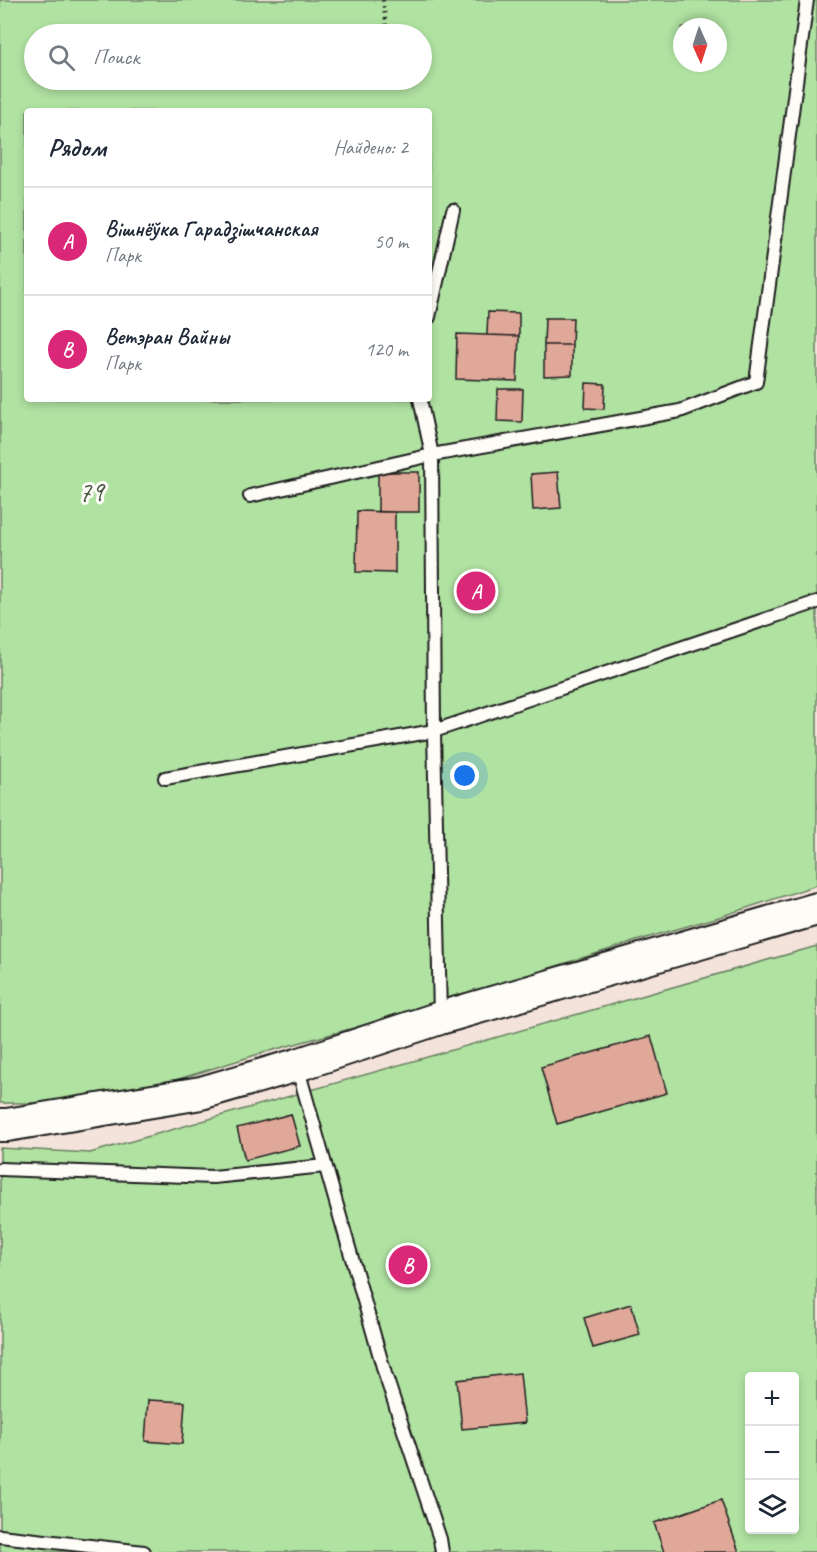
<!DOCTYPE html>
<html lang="ru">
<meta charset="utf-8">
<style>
body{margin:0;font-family:Caveat,sans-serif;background:#f2f2f3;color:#1f2937}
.controls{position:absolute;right:18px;bottom:18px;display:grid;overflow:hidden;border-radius:6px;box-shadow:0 3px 9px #0003}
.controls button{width:54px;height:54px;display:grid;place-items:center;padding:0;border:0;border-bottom:2px solid #e0e1e3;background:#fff;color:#1f2937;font:30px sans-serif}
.compass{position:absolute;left:673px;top:18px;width:54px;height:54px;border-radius:50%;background:#fff;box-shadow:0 3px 9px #0003;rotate:177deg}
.you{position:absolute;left:465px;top:776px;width:21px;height:21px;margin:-15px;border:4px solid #fff;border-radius:50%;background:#1a73e8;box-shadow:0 0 0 9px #1a73e833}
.badge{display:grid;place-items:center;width:39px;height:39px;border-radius:50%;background:#db2777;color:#fff;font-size:20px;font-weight:700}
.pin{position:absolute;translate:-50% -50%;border:3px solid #fff;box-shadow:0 2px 6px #0006}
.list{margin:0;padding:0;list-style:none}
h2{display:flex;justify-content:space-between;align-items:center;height:78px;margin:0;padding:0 24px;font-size:26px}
h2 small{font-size:20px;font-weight:400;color:#747a83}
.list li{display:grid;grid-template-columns:39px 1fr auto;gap:18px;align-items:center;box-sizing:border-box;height:108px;padding:0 24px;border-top:2px solid #e0e1e3}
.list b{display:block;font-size:22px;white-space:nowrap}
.list p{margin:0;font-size:20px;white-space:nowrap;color:#747a83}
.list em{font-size:20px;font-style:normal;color:#747a83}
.icon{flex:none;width:33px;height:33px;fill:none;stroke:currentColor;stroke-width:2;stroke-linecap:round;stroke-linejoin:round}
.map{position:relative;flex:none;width:817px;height:1552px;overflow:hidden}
.search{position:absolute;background:#fff;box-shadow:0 3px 9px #0003;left:24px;top:24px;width:408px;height:66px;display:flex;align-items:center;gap:15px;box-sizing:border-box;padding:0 21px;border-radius:33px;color:#747a83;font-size:22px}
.panel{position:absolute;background:#fff;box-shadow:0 3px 9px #0003;left:24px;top:108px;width:408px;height:294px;border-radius:6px}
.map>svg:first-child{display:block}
</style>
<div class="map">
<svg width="817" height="1552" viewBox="0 0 817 1552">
<rect width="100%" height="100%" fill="#f4e3db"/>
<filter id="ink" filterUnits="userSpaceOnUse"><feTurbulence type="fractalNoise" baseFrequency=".0167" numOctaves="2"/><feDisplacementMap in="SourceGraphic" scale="12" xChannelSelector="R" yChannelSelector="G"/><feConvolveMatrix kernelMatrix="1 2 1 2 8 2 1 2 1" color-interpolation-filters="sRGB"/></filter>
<g filter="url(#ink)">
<!-- green -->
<path fill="#b0e2a2" stroke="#667f5f" stroke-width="1.5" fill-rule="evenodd" d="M0,0H817V885L719,917L646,938L390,1018L262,1053L147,1089L50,1103H0ZM682,27H718V63H682ZM34,34H422V80H34ZM27,111H429V399H27Z
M817,946V1552H0V1148L90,1153ZM750,1376H794V1530H750Z"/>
<!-- building -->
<path fill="#e0a899" stroke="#1c1c1c" stroke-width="1.5" d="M488,312L519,313V336L487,335Z
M545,318H573L572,345H544Z
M457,334L519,336L517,381L456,379Z
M544,345H572V375L544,376Z
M586,383L605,384L604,409L585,408Z
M498,389H523L522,422L497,421Z
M378,472H419V512H378Z
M558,472L561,508L533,510L531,474Z
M357,511L395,512V573L356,572Z
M651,1036L667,1093L557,1124L541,1067Z
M291,1114L300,1146L245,1160L237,1128Z
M631,1304L640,1335L593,1348L584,1318Z
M520,1373L525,1423L462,1429L457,1380Z
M148,1400L185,1402L182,1444L145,1441Z
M721,1500L739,1552H664L654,1523Z"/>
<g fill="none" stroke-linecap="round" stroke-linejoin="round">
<!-- lane casing -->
<g stroke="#1c1c1c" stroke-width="16">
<path id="lane" d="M429,317L453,210
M420,399L432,455L434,731L440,1017
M250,496L432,455L680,411L756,382L807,0
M165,778L434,731L817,602
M297,1066L385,1374L440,1539L442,1552
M0,1169L213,1177L325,1166
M0,1536L144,1552"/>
</g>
<!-- secondary casing -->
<g stroke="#1c1c1c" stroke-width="36">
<path id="secondary" d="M0,1125H7L201,1093L297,1065L440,1018L817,909"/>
</g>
<!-- path -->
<path stroke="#1c1c1c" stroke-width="4" stroke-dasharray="1.5 4.5" stroke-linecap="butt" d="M383,0L387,34"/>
<!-- lane -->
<use href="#lane" stroke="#fdfcf7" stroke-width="12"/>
<!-- secondary -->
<use href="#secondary" stroke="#fdfcf7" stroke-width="32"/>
</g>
</g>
<g text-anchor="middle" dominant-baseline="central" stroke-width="6" stroke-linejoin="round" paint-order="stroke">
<!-- park labels -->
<g font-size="28" fill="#485744" stroke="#fdfcf7">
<text x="91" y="491">79</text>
</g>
</g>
</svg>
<div class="controls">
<button>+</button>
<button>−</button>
<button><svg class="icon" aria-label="layers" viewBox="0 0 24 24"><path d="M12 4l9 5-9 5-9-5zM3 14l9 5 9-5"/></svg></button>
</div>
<svg class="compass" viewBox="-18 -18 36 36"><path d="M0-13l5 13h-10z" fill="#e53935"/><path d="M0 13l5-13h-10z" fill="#747a83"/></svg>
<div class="you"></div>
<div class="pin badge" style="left:476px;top:591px">A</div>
<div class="pin badge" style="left:408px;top:1265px">B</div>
<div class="search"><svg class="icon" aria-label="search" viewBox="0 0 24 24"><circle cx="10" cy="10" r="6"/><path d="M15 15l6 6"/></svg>Поиск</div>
<section class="panel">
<h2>Рядом<small>Найдено: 2</small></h2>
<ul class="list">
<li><span class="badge">A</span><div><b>Вішнёўка Гарадзішчанская</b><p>Парк</p></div><em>50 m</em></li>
<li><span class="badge">B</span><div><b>Ветэран Вайны</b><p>Парк</p></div><em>120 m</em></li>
</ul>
</section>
</div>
